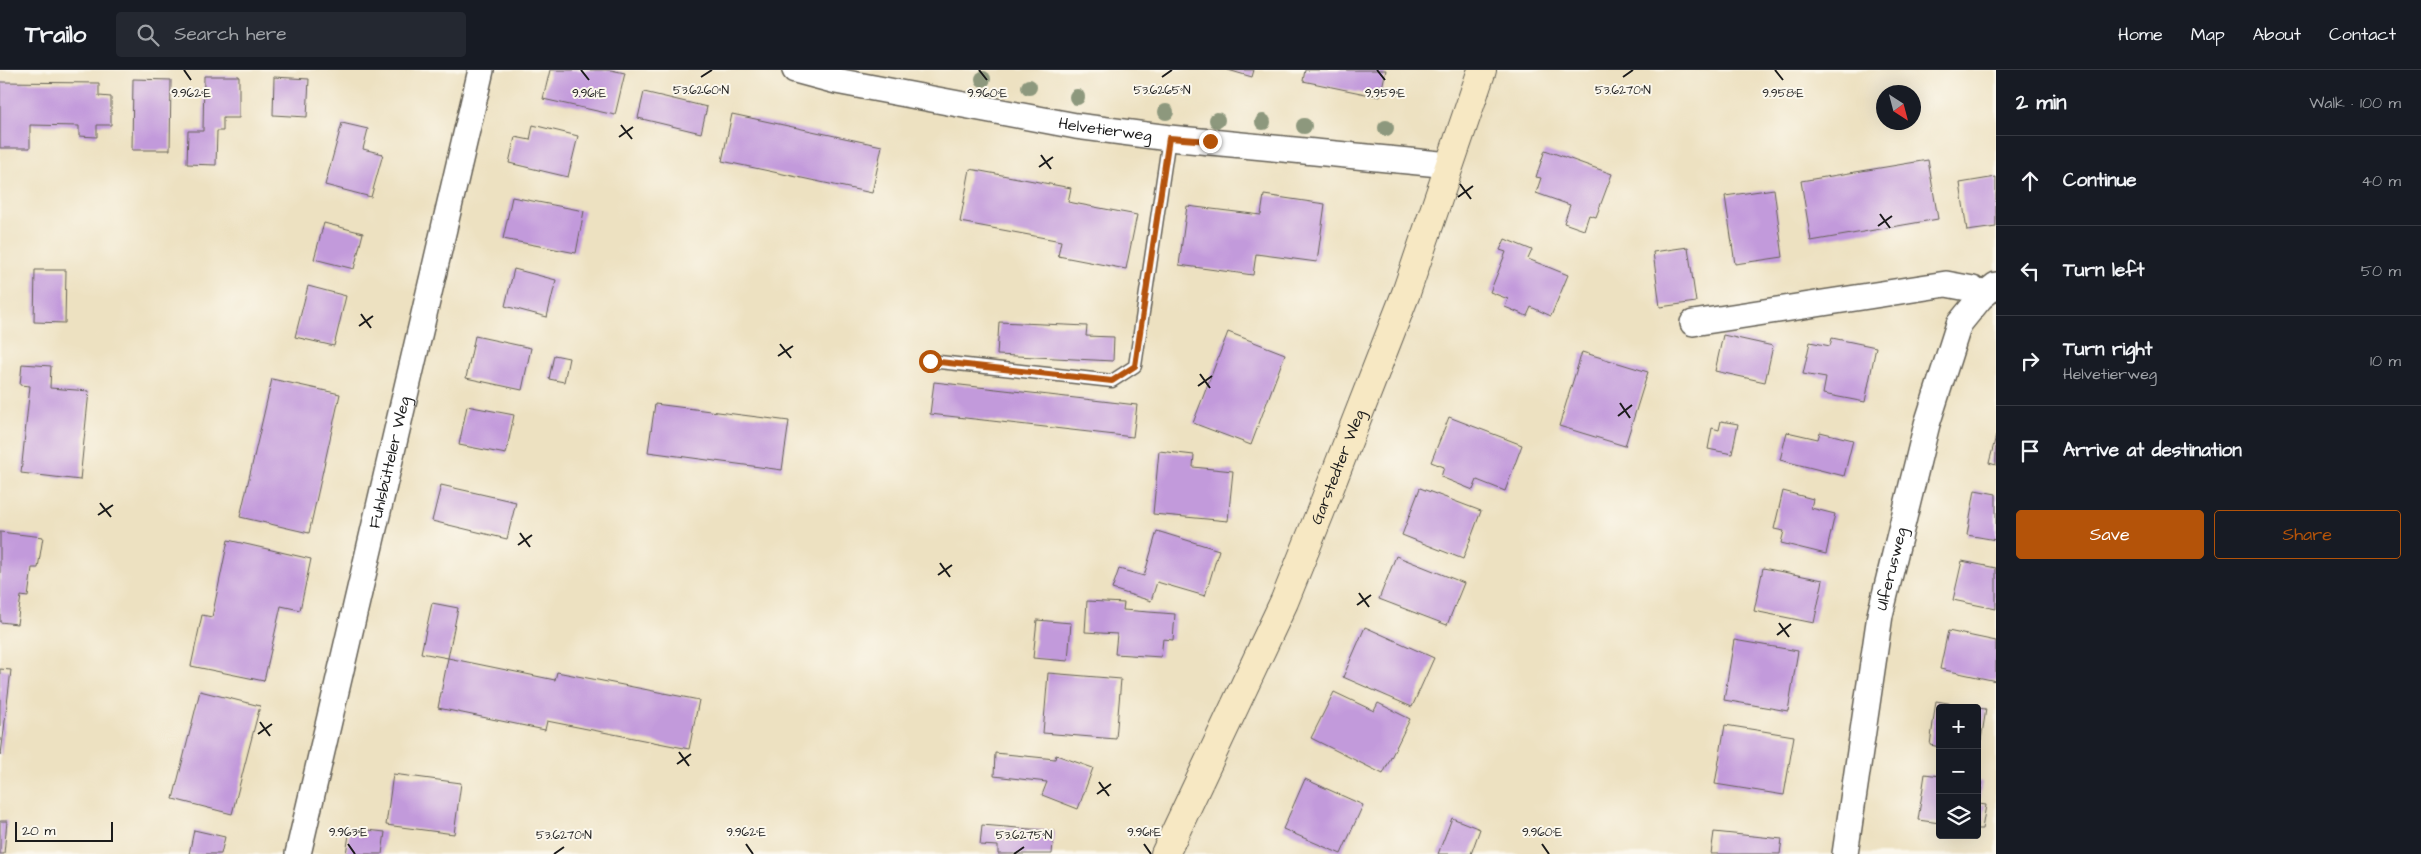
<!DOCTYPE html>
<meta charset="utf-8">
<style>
body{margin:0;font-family:"Architects Daughter",sans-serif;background:#242831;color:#f1f3f6}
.controls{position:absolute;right:15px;bottom:15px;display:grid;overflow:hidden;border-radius:5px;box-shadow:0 5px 20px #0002}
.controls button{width:45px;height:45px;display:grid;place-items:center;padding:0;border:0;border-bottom:1px solid #363941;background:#171b24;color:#f1f3f6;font:25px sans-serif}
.compass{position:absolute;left:1876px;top:15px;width:45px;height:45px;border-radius:50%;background:#171b24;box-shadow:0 5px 20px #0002;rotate:144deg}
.scale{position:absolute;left:15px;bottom:12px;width:98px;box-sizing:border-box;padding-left:5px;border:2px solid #1c1c1c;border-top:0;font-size:14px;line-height:18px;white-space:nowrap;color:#1c1c1c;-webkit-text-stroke:4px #fbf7ec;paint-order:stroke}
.stop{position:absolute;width:15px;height:15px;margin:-11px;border:4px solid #b45309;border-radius:50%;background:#fff}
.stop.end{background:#b45309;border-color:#fff;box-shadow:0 1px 5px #0008}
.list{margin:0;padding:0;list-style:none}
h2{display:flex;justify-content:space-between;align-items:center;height:65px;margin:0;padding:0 20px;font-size:21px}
h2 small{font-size:16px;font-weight:400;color:#9ea1a6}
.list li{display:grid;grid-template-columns:32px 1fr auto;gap:15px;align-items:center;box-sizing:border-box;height:90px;padding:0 20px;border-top:1px solid #363941}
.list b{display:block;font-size:19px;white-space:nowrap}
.list p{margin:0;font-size:16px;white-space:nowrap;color:#9ea1a6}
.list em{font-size:16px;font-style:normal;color:#9ea1a6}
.actions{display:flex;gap:10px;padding:15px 20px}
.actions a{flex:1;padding:11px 0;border:1px solid #b45309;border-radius:5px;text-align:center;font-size:18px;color:#b45309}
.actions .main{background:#b45309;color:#fff}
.icon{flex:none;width:28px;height:28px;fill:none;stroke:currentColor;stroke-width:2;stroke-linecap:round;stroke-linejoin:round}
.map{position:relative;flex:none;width:1996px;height:784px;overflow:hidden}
header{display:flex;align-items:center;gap:30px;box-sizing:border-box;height:70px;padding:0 25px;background:#171b24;border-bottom:1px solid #363941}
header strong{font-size:24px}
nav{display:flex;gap:28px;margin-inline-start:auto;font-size:18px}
.search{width:350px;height:45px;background:#242831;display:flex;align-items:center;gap:12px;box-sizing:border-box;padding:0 18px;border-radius:5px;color:#9ea1a6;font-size:19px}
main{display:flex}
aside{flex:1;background:#171b24}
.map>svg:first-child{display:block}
</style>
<header>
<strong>Trailo</strong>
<div class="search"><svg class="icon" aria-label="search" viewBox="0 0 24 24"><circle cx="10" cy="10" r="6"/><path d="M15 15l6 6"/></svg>Search here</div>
<nav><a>Home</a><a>Map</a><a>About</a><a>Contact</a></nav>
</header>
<main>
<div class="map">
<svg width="1996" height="784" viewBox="0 0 1996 784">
<rect width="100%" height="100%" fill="#fbf7ec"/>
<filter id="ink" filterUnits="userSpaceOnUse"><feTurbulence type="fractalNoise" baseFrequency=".02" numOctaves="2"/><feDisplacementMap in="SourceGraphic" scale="10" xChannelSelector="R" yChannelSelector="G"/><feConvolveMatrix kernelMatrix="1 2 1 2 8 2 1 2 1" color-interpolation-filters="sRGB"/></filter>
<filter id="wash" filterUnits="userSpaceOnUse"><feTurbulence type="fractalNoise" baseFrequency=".0096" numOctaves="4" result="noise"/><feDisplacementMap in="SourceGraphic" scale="20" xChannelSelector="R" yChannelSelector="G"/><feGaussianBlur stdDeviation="1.12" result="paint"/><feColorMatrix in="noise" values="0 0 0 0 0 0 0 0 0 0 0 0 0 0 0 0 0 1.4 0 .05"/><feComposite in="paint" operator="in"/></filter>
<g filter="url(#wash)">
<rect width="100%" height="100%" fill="#ede1c1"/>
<g id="blocks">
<!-- building -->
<path fill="#c29adb" d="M550,0H611L625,3L615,45L543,29Z
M1228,0H1254L1252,7Z
M1305,0H1386L1380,27L1303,11Z
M204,6H239V48H223V61H217L216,95L187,94L188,61H203Z
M274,7L309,9L307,47L273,45Z
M133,9L171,10L170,80H132Z
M0,12L99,13V26L111,27V55H97V67L79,66V56L30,55V78H0Z
M644,22L707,37L701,63L638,48Z
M732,44L882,76L872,123L722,91Z
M342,53L368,59L363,79L383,84L371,127L325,115Z
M533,55L578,66L568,107L509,93L515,67L530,70Z
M1545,80L1612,104L1596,147L1589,145L1584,160L1564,153L1570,135L1536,123L1541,108L1536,107Z
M1928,90L1938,149L1811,171L1801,111Z
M970,99L1071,118L1068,132L1137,145L1126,199L1058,186L1061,171L960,152Z
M1996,107V157L1967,161L1960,113Z
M1774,119L1783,187L1735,194L1725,126Z
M1264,125L1325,134L1317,192L1256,184L1253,205L1179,195L1187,136L1261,145Z
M512,127L584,141L576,183L503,169Z
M324,153L363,163L354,199L314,189Z
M1505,169L1532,180L1528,189L1568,205L1551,246L1531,237L1527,246L1505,237L1508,229L1490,222L1506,182L1500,180Z
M1688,177L1696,232L1660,237L1653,182Z
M514,199L556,210L547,247L505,236Z
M35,200H66L65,253L34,252Z
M308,216L346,226L334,276L295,267Z
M999,252L1087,256L1086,266L1114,267L1113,291L997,285Z
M1228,262L1285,284L1251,375L1193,353Z
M1723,265L1773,276L1765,312L1715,301Z
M475,266L531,278L522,320L466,308Z
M1832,268L1876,277L1865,332L1823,324L1826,308L1803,304L1810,272L1830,276Z
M1582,282L1648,302L1625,376L1559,356Z
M554,285L569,288L564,312L549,309Z
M22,294L51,296L50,318L89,321L80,410L21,403L30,316L20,315Z
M272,309L340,324L309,463L240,447Z
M934,312L1137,335L1133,367L930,344Z
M655,334L789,351L782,400L648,382Z
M467,336L514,345L506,384L459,375Z
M1449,347L1522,375L1505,421L1477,410L1473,420L1441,407L1444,397L1431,392Z
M1721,351L1738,354L1732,384L1708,379L1712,358L1719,360Z
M1787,362L1818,369L1820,362L1853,370L1844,406L1780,390Z
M1996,366V395L1989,393Z
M1159,381L1194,385L1193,397L1233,401L1228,451L1153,444Z
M441,415L516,432L507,469L432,451Z
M1420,418L1481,441L1463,489L1402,465Z
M1975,420L1996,424V470L1967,465Z
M1783,421L1813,429L1811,438L1835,444L1826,484L1781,473L1784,461L1774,459Z
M1157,461L1219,480L1205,526L1157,512L1151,531L1112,519L1119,499L1144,506Z
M0,462L43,467L38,498H32L28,527L21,526L17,554L0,552Z
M228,470L311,489L300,540L281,536L264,611L191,596L202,545L212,547Z
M1396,486L1464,513L1447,555L1379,529Z
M1962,491L1996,498V539L1953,530Z
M1763,498L1823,510L1814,553L1754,541Z
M1087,531L1124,533L1123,540L1175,544L1173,570L1163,569L1161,587L1115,584L1117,564L1085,562Z
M432,533L458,538L448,588L421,583Z
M1037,550L1071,553L1068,591L1033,588Z
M1365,557L1434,588L1412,637L1343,607Z
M1948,561L1996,571V611L1940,599Z
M1734,570L1798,581L1788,641L1724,630Z
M448,588L555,610L557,602L699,630L689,679L547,651L545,660L438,638Z
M0,599L11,600L1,685L0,684Z
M1048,603L1121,609L1116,669L1043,663Z
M200,621L260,636L232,744L173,729Z
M1334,622L1374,641L1378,633L1410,649L1383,704L1311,668Z
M1936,631L1971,637L1940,638V677L1930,675Z
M1977,638L1986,639L1979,683L1977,682Z
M1725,655L1794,666L1784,725L1715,714Z
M995,683L1055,689L1056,685L1093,698L1078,739L1042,725L1047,712L994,706Z
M393,704L461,713L454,764L386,755Z
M1925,704L1940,706V753L1918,750Z
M1305,709L1363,735L1341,784L1283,759Z
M1977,711L1982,712L1979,734L1986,735L1982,759H1977Z
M1452,748L1480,759L1471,784H1438Z
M0,751H7L4,784H0Z
M982,755L1054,761L1052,784H998V776L980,775Z
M350,758L385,762L382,784H346Z
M194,760L225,767L221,784H189Z
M1714,762L1782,769L1780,784H1711Z"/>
</g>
</g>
<g filter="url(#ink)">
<use href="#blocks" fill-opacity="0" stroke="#656156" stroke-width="1"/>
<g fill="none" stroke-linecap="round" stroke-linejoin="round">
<!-- service casing -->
<g stroke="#656156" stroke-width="15">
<path id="service" d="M930,291L1112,311L1135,296L1169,68"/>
</g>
<!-- minor casing -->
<g stroke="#656156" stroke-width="28">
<g id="minor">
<path id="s1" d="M795,0L836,11L1076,56L1169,68L1450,95"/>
<path d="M1693,253L1946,214L1973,219L1981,227"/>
<path id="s2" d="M298,784L481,0"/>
<path id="s3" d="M1845,784L1880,545L1927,354L1959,254L1981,227L1996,215"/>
</g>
</g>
<!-- secondary casing -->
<g stroke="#656156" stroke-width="30">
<g id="secondary">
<path id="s4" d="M1165,784L1284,532L1320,443L1406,223L1482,0"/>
</g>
</g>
<!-- service -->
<use href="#service" stroke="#fff" stroke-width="12"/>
<!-- minor -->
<use href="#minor" stroke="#fff" stroke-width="25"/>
<!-- secondary -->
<use href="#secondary" stroke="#f7e8c3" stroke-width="28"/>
</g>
<!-- trees -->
<g fill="#8d987d">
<circle cx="983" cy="9" r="8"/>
<circle cx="1029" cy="17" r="8"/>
<circle cx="1077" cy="27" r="8"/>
<circle cx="1166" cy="42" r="8"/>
<circle cx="1217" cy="50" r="8"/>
<circle cx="1263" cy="52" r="8"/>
<circle cx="1304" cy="56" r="8"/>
<circle cx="1386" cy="58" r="8"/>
</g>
</g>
<g fill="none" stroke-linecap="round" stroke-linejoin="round" filter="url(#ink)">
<!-- route -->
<path stroke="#b45309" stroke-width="6" d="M930,291L1112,311L1135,296L1169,68L1210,71"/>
</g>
<!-- ticks -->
<path fill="none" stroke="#1c1c1c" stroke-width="2" d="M184,0L191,10M581,0L589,10M979,0L987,10M1377,0L1385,10M1775,0L1783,10M701,7L712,0M1162,7L1172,0M1623,7L1633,0M621,55L632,69M619,67L633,57M1041,85L1051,99M1039,97L1053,87M1460,114L1471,129M1458,127L1473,116M1880,144L1890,158M1878,156L1892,146M361,244L371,258M359,256L373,246M780,274L791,288M778,286L793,276M1200,304L1210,318M1198,316L1212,306M1620,333L1630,348M1618,346L1632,335M100,433L111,447M98,445L113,435M520,463L530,477M518,475L532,465M940,493L950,507M938,505L952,495M1359,523L1369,537M1357,535L1371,525M1779,553L1789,567M1777,565L1791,554M260,652L270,666M258,664L272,654M679,682L689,696M677,694L691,684M1099,712L1109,726M1097,724L1111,714M348,774L355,784M746,774L753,784M1144,774L1151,784M1542,774L1549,784M554,784L564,777M1014,784L1024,777"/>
<g text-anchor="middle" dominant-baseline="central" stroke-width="4" stroke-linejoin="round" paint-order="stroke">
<!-- street labels -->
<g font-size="16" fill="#1c1c1c" stroke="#fbf7ec">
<text stroke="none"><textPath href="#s1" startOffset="316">Helvetierweg</textPath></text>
<text stroke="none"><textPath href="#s2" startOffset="402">Fuhlsbütteler Weg</textPath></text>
<text stroke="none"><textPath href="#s4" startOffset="424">Garstedter Weg</textPath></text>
<text stroke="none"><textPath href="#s3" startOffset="289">Ulferusweg</textPath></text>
</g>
</g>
<g font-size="12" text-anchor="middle" fill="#1c1c1c" stroke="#fbf7ec" stroke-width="4" stroke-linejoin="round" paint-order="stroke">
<text x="701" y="24">53.6260°N</text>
<text x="1162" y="24">53.6265°N</text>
<text x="1623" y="24">53.6270°N</text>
<text x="191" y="27">9.962°E</text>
<text x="589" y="27">9.961°E</text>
<text x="987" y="27">9.960°E</text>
<text x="1385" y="27">9.959°E</text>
<text x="1783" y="27">9.958°E</text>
<text x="348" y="766">9.963°E</text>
<text x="746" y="766">9.962°E</text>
<text x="1144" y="766">9.961°E</text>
<text x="1542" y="766">9.960°E</text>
<text x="564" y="769">53.6270°N</text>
<text x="1024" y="769">53.6275°N</text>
</g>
</svg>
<div class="controls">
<button>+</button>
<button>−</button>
<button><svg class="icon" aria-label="layers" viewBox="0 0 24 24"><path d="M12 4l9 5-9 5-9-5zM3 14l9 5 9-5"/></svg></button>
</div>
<svg class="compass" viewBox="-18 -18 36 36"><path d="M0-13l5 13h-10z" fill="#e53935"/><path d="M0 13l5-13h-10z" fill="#9ea1a6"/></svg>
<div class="scale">20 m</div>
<div class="stop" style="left:930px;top:291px"></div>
<div class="stop end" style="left:1210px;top:71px"></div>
</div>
<aside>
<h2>2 min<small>Walk · 100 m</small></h2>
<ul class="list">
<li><svg class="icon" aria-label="ahead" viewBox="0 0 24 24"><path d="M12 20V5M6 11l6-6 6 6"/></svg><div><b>Continue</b></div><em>40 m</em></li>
<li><svg class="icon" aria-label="left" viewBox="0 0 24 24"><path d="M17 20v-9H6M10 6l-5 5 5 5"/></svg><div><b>Turn left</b></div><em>50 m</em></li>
<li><svg class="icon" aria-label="right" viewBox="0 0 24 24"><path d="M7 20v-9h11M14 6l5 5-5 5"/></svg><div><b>Turn right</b><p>Helvetierweg</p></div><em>10 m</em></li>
<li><svg class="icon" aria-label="arrive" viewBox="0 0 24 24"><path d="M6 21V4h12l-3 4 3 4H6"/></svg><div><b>Arrive at destination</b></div></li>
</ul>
<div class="actions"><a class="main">Save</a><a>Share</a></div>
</aside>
</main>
